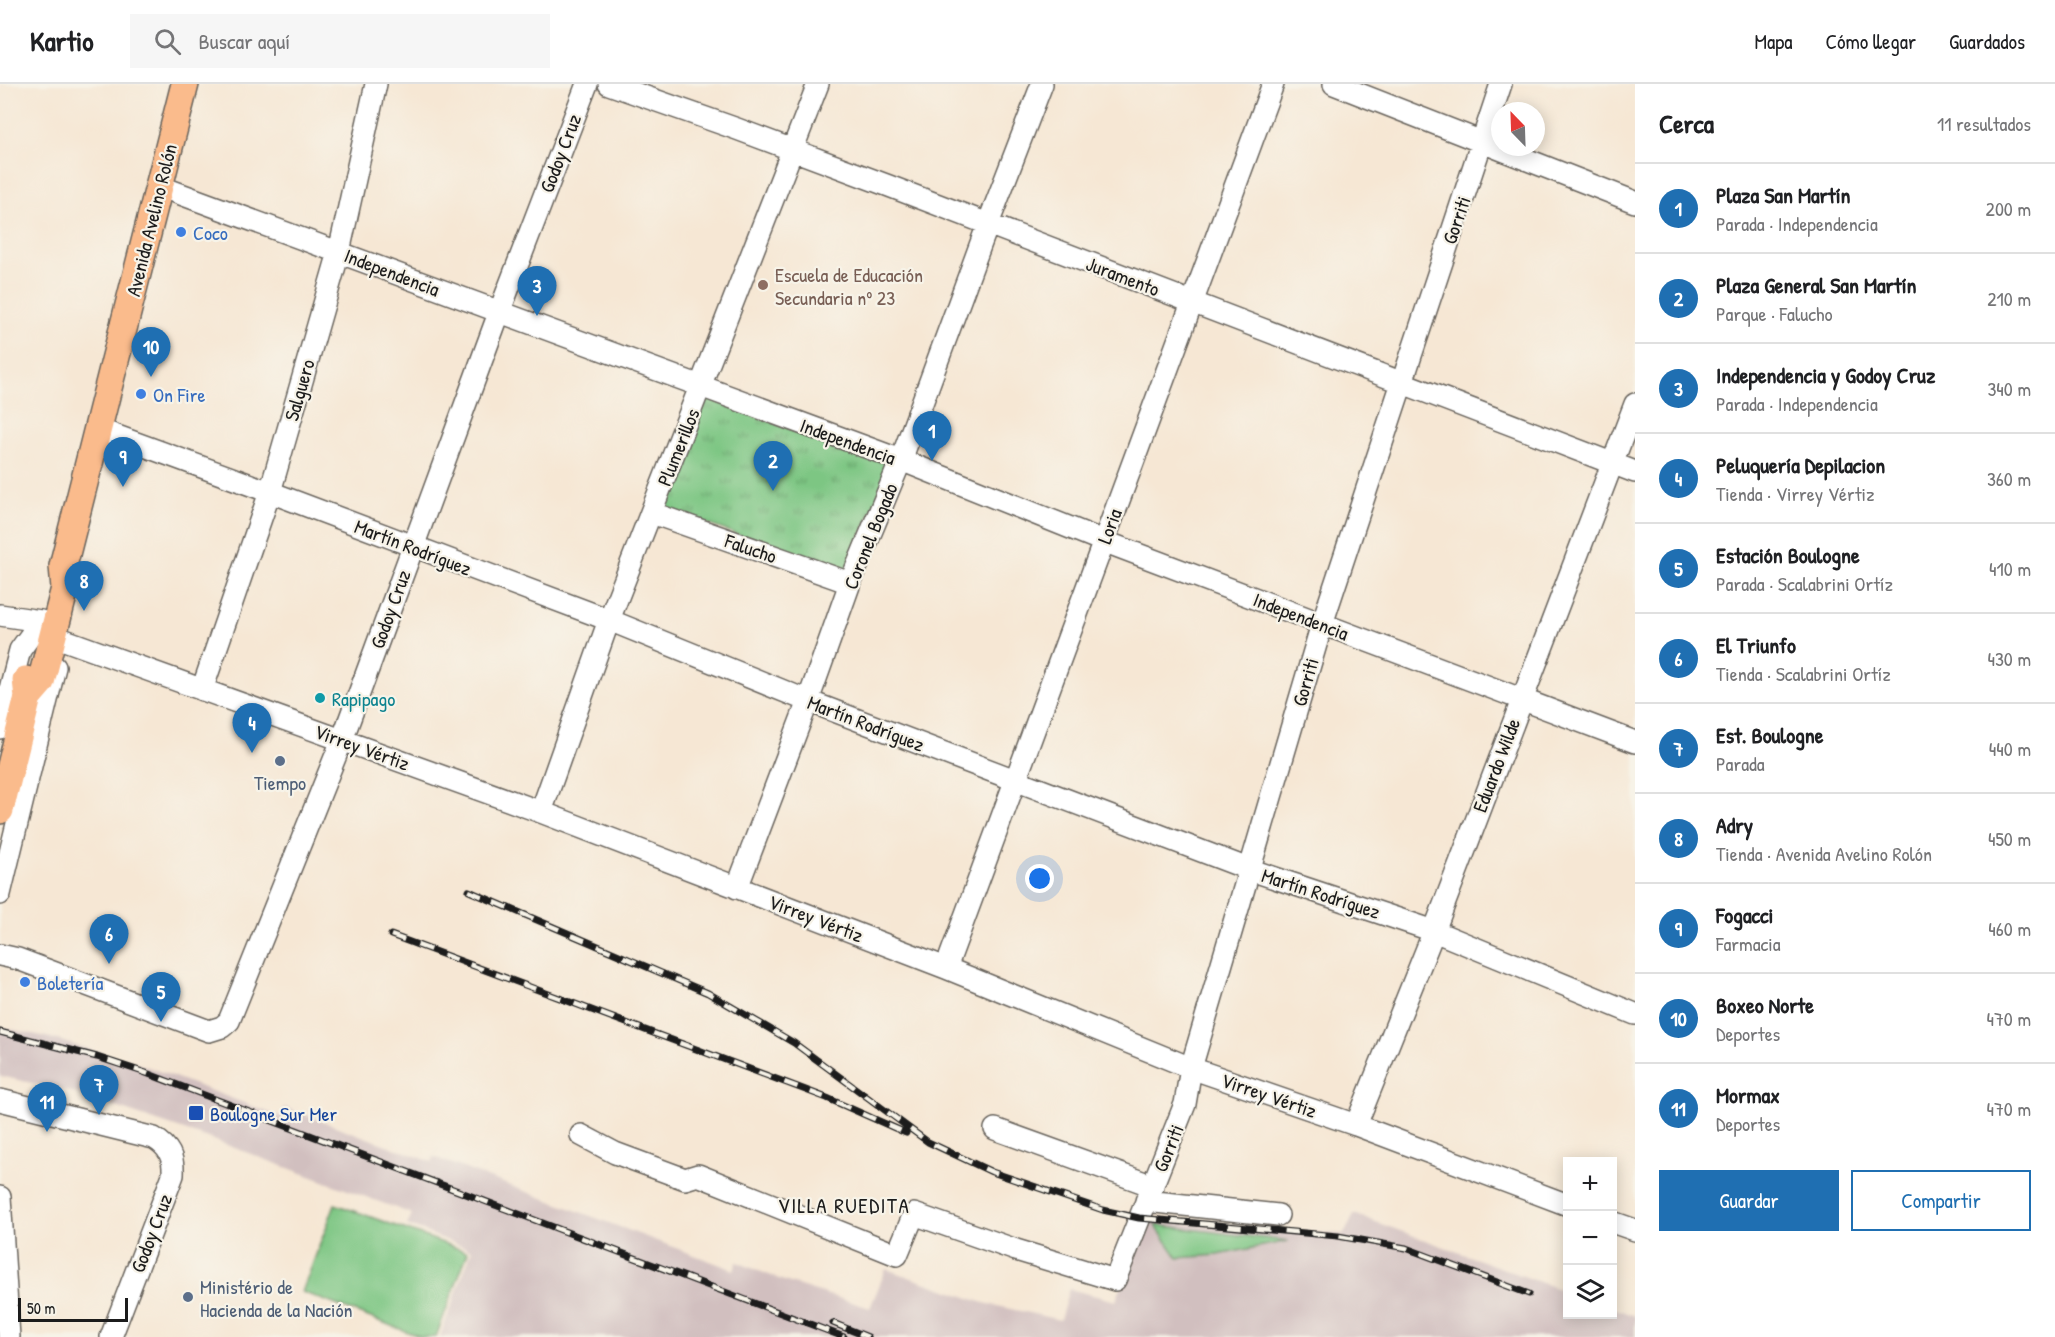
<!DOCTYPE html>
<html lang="es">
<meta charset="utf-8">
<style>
body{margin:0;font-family:"Patrick Hand",sans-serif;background:#f6f6f6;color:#202124}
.controls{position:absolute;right:18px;bottom:18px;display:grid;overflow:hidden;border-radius:0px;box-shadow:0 3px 15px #0003}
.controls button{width:54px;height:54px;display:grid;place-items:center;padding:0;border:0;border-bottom:2px solid #e0e0e0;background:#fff;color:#202124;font:30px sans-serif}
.compass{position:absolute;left:1491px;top:18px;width:54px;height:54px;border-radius:50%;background:#fff;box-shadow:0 3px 15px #0003;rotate:337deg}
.scale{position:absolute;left:18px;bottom:15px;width:110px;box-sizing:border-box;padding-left:6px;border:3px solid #1c1c1c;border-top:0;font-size:16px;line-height:21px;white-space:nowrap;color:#1c1c1c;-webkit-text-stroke:4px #f7f3e8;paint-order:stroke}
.you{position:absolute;left:1040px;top:795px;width:21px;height:21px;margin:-15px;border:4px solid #fff;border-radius:50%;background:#1a73e8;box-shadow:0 0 0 9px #1a73e833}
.badge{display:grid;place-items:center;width:39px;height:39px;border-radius:50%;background:#1f6fb2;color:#fff;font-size:20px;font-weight:700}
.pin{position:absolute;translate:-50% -50px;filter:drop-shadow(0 2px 3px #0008)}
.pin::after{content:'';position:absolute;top:32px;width:21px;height:18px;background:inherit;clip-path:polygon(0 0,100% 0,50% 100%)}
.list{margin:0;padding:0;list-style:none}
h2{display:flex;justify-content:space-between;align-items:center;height:78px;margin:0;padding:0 24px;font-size:26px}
h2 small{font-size:20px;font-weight:400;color:#757577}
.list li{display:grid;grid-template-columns:39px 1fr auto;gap:18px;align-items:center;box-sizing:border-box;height:90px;padding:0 24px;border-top:2px solid #e0e0e0}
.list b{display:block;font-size:22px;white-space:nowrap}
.list p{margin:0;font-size:20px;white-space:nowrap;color:#757577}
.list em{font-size:20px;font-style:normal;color:#757577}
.actions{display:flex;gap:12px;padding:18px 24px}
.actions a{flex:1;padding:14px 0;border:2px solid #1f6fb2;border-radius:0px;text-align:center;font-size:21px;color:#1f6fb2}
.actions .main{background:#1f6fb2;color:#fff}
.icon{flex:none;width:33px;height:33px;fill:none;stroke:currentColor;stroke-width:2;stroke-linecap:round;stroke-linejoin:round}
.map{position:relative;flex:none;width:1635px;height:1253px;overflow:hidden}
header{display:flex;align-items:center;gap:36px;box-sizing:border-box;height:84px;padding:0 30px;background:#fff;border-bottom:2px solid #e0e0e0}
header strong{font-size:28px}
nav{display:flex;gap:33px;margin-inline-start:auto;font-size:21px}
.search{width:420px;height:54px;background:#f6f6f6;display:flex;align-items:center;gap:15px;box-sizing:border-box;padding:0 21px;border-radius:0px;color:#757577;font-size:22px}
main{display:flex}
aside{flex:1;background:#fff}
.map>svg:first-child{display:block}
</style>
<header>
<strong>Kartio</strong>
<div class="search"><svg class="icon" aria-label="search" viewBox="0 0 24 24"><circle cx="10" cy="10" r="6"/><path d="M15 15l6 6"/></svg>Buscar aquí</div>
<nav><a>Mapa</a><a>Cómo llegar</a><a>Guardados</a></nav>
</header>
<main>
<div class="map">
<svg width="1635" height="1253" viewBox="0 0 1635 1253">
<defs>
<pattern id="park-tufts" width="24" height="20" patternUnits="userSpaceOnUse" patternTransform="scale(1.5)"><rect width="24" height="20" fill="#7dc683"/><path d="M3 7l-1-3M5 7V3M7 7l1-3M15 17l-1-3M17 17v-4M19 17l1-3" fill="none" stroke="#66a06a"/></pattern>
</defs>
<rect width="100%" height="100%" fill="#f7f3e8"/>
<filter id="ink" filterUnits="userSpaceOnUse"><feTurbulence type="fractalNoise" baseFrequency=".0167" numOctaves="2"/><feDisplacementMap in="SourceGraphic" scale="12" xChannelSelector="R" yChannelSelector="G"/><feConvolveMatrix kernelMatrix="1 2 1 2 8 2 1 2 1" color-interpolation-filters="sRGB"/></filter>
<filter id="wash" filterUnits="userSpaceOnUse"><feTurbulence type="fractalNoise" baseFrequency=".008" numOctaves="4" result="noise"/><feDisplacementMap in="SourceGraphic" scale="24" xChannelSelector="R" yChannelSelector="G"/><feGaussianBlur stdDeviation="1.35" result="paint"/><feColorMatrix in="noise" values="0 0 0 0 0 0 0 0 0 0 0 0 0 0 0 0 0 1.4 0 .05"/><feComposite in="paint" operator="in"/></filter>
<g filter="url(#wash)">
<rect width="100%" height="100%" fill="#f6e7d4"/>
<!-- railway -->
<path fill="#d1bfbf" d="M0,943L47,953L145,982L281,1033L284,1023L432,1078L434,1073L734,1186L737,1178L784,1197L870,1224L886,1185L984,1219L1060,1236L1069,1205L1116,1217L1145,1137L1344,1150L1354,1130L1567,1208L1568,1230H1612L1613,1224L1635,1232V1253H440L472,1166L407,1141L412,1130L205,1053L68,1007L0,992Z"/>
<!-- grass -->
<path fill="#7dc683" stroke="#4c7150" stroke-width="1.5" d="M335,1120L468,1168L436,1253H421L302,1208Z
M1155,1141L1288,1157L1218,1171L1178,1174Z"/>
<!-- park -->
<path fill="url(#park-tufts)" stroke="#4c7150" stroke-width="1.5" d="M703,313L885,379L888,391L845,489L659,423Z"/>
</g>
<g filter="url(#ink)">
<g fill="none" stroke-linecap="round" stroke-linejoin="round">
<!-- minor casing -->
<g stroke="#68635c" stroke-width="24">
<path id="minor" d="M609,0L737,45L889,102L1635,388
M1334,0L1635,118
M159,102L901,376L1103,457L1635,658
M98,345L270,408L609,536L808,617L1251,786L1434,847L1635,930
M652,429L850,499
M0,531L41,537L20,566L0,644
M62,555L541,728L946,884L1191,984L1356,1041L1568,1121
M202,606L270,408L339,168L376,0
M541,728L609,536L818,0
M737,804L808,617L850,499L901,376L988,140L1042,0
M0,810L55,583
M0,871L18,875L209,947L222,943L229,937L342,656L499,229L587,0
M946,884L1273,0
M0,1016L154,1054C169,1063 174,1073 173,1091L111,1253
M1356,1041L1434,847L1635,320
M995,1045L1153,1102
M581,1051L615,1069L685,1095L698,1091L897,1171L914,1130L1016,1166L1115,1196L1185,1020L1191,984L1322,540L1501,0
M0,1113L9,1253
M1146,1117L1278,1131
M1612,1138L1635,1146"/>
</g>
<!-- major casing -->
<g stroke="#68635c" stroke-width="30">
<path id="major" d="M28,613L41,598L65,504L63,482L185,0
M0,726L28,613L26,596"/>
</g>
<!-- minor -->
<use href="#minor" stroke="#fff" stroke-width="21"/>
<!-- major -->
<use href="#major" stroke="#fabb8c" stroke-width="27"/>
<!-- rail casing -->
<g stroke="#1c1c1c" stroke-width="7">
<path id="rail" d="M469,807L708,909L794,959L928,1058L992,1088L1103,1126L1139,1134L1338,1152L1406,1164L1529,1210
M391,851L827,1014L906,1049
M0,948L97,973L146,989L844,1253
M833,1239L868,1253"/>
</g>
<!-- rail -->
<use href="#rail" stroke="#f7f3e8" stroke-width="4.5" stroke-dasharray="14" stroke-linecap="butt"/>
</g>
</g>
<!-- markers -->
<g fill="#3f7fe0" stroke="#f7f3e8" stroke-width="2">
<circle cx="181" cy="148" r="6"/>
<circle cx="141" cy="310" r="6"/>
<circle cx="25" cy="898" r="6"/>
</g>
<circle fill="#8d6e63" stroke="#f7f3e8" stroke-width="2" cx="763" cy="201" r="6"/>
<circle fill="#0f9aa8" stroke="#f7f3e8" stroke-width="2" cx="320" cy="614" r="6"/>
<g fill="#5c6f8a" stroke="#f7f3e8" stroke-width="2">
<circle cx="280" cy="677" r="6"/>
<circle cx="188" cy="1213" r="6"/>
</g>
<rect fill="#1a4fb4" stroke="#f7f3e8" stroke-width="2" x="188" y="1021" width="16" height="16" rx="3"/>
<g text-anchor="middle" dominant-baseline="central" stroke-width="4.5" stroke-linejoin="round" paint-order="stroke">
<!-- street labels -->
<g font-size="20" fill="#1c1c1c" stroke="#f7f3e8">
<text transform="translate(560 69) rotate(-69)">Godoy Cruz</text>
<text transform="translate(151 136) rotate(-76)">Avenida Avelino Rolón</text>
<text transform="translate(1456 136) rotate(-71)">Gorriti</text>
<text transform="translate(392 188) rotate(21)">Independencia</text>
<text transform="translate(1123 192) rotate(21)">Juramento</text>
<text transform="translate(299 306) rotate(-74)">Salguero</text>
<text transform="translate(848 357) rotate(20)">Independencia</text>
<text transform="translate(678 363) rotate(-68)">Plumerillos</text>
<text transform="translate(1109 442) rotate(-70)">Loria</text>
<text transform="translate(870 452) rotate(-68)">Coronel Bogado</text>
<text transform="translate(413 463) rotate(21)">Martín Rodríguez</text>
<text transform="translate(751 464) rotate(19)">Falucho</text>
<text transform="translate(390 525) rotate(-70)">Godoy Cruz</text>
<text transform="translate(1301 532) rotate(21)">Independencia</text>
<text transform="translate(1305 598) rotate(-74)">Gorriti</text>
<text transform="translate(866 639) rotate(21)">Martín Rodríguez</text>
<text transform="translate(362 663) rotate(20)">Virrey Vértiz</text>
<text transform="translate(1496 681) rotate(-69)">Eduardo Wilde</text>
<text transform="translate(1321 809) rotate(18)">Martín Rodríguez</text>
<text transform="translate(816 834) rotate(21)">Virrey Vértiz</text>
<text transform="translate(1269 1011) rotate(19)">Virrey Vértiz</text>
<text transform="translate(1168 1064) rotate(-68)">Gorriti</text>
<text transform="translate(151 1149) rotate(-69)">Godoy Cruz</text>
</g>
<!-- shop labels -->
<g font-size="20" fill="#366cbe" stroke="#f7f3e8" text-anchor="start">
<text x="193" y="148">Coco</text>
<text x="153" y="310">On Fire</text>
<text x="37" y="898">Boletería</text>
</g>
<!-- education labels -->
<g font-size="20" fill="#785e54" stroke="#f7f3e8" text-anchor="start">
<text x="775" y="190">Escuela de Educación<tspan x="775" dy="23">Secundaria nº 23</tspan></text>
</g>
<!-- culture labels -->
<g font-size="20" fill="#0d838f" stroke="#f7f3e8" text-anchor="start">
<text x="332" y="614">Rapipago</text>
</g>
<!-- service labels -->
<g font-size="20" fill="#4e5e75" stroke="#f7f3e8">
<text x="280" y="698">Tiempo</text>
<text x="200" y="1202" text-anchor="start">Ministério de<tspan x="200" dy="23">Hacienda de la Nación</tspan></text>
</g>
<!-- transit labels -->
<g font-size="20" fill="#164399" stroke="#f7f3e8" text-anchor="start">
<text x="210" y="1029">Boulogne Sur Mer</text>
</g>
<!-- neighbourhood labels -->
<g font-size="21" letter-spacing="1.5" fill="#1c1c1c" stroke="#f7f3e8">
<text x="844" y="1121">VILLA RUEDITA</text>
</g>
</g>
</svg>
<div class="controls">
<button>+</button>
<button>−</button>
<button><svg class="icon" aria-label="layers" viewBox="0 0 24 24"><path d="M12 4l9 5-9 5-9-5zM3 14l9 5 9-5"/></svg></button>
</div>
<svg class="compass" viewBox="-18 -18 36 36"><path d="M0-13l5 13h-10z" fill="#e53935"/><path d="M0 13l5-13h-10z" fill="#757577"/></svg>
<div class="scale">50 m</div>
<div class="you"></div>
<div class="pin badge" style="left:932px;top:377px">1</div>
<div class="pin badge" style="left:773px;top:407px">2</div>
<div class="pin badge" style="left:537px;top:232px">3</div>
<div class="pin badge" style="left:252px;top:669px">4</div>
<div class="pin badge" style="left:161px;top:938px">5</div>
<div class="pin badge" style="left:109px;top:880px">6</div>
<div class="pin badge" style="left:99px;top:1031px">7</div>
<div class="pin badge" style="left:84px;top:527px">8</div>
<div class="pin badge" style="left:123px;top:403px">9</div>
<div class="pin badge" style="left:151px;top:293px">10</div>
<div class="pin badge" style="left:47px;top:1048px">11</div>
</div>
<aside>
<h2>Cerca<small>11 resultados</small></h2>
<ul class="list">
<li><span class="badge">1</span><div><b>Plaza San Martín</b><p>Parada · Independencia</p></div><em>200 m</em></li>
<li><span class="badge">2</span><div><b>Plaza General San Martín</b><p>Parque · Falucho</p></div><em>210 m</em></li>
<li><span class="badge">3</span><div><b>Independencia y Godoy Cruz</b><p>Parada · Independencia</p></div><em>340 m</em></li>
<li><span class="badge">4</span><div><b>Peluquería Depilacion</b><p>Tienda · Virrey Vértiz</p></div><em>360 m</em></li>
<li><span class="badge">5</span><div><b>Estación Boulogne</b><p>Parada · Scalabrini Ortíz</p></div><em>410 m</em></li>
<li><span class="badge">6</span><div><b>El Triunfo</b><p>Tienda · Scalabrini Ortíz</p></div><em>430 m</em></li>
<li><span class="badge">7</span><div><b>Est. Boulogne</b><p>Parada</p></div><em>440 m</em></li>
<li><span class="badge">8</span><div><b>Adry</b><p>Tienda · Avenida Avelino Rolón</p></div><em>450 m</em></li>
<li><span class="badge">9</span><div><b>Fogacci</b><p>Farmacia</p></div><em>460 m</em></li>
<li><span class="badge">10</span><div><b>Boxeo Norte</b><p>Deportes</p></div><em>470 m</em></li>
<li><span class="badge">11</span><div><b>Mormax</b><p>Deportes</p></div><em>470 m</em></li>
</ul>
<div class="actions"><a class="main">Guardar</a><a>Compartir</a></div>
</aside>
</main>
